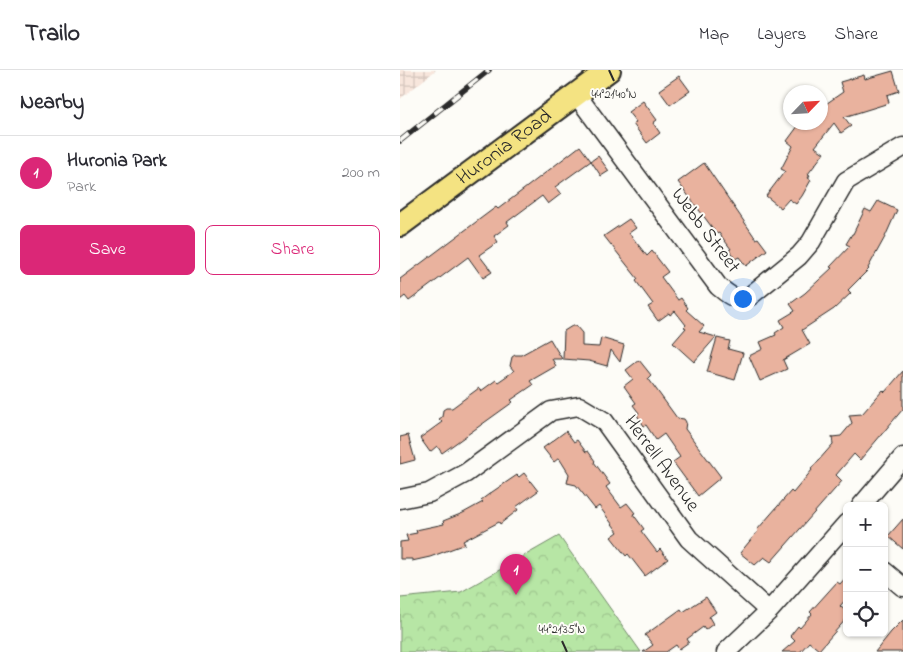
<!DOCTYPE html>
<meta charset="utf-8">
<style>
body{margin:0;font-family:"Indie Flower",sans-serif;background:#f7f7f7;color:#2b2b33}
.controls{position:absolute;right:15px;bottom:15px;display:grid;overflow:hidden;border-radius:8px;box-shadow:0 1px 4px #0004}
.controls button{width:45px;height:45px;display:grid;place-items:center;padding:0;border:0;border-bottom:1px solid #e1e1e2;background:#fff;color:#2b2b33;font:25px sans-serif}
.compass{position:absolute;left:383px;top:15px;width:45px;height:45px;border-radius:50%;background:#fff;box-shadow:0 1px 4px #0004;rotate:65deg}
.you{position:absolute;left:342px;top:228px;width:18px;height:18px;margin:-12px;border:4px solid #fff;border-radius:50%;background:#1a73e8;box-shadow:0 0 0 8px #1a73e833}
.badge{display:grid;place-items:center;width:32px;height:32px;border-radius:50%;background:#db2777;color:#fff;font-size:16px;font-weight:700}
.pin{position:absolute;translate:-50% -41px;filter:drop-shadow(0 1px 2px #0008)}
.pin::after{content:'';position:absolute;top:26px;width:18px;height:15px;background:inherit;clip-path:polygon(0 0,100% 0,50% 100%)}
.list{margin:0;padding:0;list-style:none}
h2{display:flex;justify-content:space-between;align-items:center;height:65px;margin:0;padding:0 20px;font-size:21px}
h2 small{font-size:16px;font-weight:400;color:#7c7c81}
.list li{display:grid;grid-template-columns:32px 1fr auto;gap:15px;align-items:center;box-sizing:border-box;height:75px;padding:0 20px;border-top:1px solid #e1e1e2}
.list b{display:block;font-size:19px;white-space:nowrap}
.list p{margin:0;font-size:16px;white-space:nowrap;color:#7c7c81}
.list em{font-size:16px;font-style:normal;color:#7c7c81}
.actions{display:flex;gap:10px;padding:15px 20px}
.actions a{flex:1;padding:11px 0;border:1px solid #db2777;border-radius:8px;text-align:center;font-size:18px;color:#db2777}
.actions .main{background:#db2777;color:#fff}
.icon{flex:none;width:28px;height:28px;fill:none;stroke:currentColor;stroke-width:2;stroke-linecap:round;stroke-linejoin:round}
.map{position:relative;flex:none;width:503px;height:582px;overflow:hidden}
header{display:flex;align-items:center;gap:30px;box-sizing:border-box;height:70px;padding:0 25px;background:#fff;border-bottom:1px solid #e1e1e2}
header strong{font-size:24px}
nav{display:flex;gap:28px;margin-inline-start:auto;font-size:18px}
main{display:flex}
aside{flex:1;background:#fff}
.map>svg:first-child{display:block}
</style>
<header>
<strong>Trailo</strong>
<nav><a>Map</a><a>Layers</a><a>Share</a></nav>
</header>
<main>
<aside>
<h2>Nearby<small></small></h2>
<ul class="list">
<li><span class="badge">1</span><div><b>Huronia Park</b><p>Park</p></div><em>200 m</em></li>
</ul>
<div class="actions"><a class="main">Save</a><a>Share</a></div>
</aside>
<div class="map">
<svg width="503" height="582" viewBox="0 0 503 582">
<defs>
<pattern id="industrial-grid" width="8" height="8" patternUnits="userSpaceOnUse" patternTransform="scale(1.25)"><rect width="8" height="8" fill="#f7e6dc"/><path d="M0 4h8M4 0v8" fill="none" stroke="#d4c5bd"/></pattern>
<pattern id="park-crowns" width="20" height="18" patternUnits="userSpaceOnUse" patternTransform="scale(1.25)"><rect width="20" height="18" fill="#b7e6a5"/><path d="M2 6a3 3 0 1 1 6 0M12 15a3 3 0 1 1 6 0" fill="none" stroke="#9ec58e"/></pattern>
</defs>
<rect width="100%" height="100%" fill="#fdfcf7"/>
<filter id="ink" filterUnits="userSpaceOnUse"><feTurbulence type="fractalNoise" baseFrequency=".02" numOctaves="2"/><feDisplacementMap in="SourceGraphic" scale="10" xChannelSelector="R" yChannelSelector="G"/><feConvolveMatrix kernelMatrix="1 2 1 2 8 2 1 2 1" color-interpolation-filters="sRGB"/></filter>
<g filter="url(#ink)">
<!-- industrial -->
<path fill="url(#industrial-grid)" d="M0,0H36L0,29Z"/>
<!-- park -->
<path fill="url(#park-crowns)" stroke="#718868" d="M159,466L241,582H0V528L61,522Z"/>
<!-- building -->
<path fill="#e9b29e" stroke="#2b2b2b" d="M493,1L499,21L487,25L489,33L444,47L451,56L441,63L434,53L415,77L424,83L408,104L410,105L408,108L411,110L402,126L396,134L389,129L381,138L366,126L385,101L381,99L393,76L387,71L401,52H420V38L443,22L440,12L464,5L465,9Z
M279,6L290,21L270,35L259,20Z
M243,31L257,50L253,53L260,63L247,73L233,54L236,52L228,42Z
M180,76L191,91L155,117L161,124L148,134L142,126L107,152L109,155L94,166L98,172L79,185L92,202L83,208L68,187L9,231L5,226L0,230V209L96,137L98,139L123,120Z
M198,86L209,101L201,106L191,91Z
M304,93L356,169L358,168L367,180L346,196L339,187L335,189L329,180L331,179L319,163L317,164L278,112Z
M478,131L497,140L485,167L468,198L469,199L448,220L451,223L434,239L402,260L410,274L383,290L387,299L360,311L349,286L363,279L360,272L376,265L375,263L384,257L380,250L395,241L390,234L405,223L432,198L430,197L450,176L446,174L452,164H453L465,139L471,142Z
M229,149L236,158L229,163L247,186L252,181L268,202L261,207L278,230L281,228L288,238L286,240L304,256L299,262L316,267L294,292L273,273L286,258L284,257L286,255L275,241L270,245L269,243L258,251L248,237L253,234L236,211L238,209L204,166Z
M172,256H176L182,263V276L199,277L201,268L224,275L220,292L211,280L207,296L189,291L163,289L164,261Z
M317,268L330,271L328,279L343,283L335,310L307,302Z
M150,269L162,289H152L156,296L130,311L133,315L111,330L113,332L42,383L37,376L30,382L20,368L42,352L39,349L42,347L43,340L46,338H52L79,318L81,321L96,310L98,312L114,301L110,296L112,287L115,285H121Z
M239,290L251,305L248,308L277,348L284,349L286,352L285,359L321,407L298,426L273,392L280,387L264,364L256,370L246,355L244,356L237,345L239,343L233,335L236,333L224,316L233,309L226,300Z
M503,301V339L460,390L454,384L436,405L442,411L371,492L364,487L355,495L340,483L358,461L357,460L391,421L393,423L412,400L411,399L433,374L432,367L441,366L452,353L449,345L462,344L483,320L485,322Z
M166,361L174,372L177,370L186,382L188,381L195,391L194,392L210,414L206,417L221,437L227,433L235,443L233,444L244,459L241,461L257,482L260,479L268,489L245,506L228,484L226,486L211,467L218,462L199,436L195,439L176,415L167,413L169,404L159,388L154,392L143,378Z
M8,365L15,390L0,394V367Z
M124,403L138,421L116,437L118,440L100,454L99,452L63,471L65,474L30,487L12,491V489H0V472L8,471L6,465L17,463L16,460L44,454L43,451L63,443L83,432L81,430L92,422L117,405L119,407Z
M503,449V479L488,466Z
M447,506V528L440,536L447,542V548L419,580L409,572L400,582H382L395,571L390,566L398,556L400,558L412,544L410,542L437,512L440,514Z
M306,527L316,542L309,547L313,554L305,560L303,557L287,569L289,572L279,579L276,575L266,582H243L253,575L245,565L281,539L283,542Z
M503,550V582H475L491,562Z"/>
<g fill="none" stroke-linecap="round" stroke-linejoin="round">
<!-- minor casing -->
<g stroke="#2b2b2b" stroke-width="21">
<path id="minor" d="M176,24L318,216C330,226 334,231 350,226L399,186L411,172L446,111L503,77
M0,429L29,423L66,403L151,341L179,336L204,351L289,469L369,541
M461,436L503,387
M484,501L503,517
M326,582L369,541L447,453"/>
</g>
<!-- major casing -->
<g stroke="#2b2b2b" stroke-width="26">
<g id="major">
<path id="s1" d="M0,155L209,0"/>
</g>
</g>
<!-- minor -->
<use href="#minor" stroke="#fdfcf7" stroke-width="18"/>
<!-- major -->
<use href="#major" stroke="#f4e382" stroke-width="22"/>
<!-- rail casing -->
<g stroke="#2b2b2b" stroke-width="5.5">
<path id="rail" d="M0,71L89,0"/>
</g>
<!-- rail -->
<use href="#rail" stroke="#fdfcf7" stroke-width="4" stroke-dasharray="11" stroke-linecap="butt"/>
</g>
</g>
<!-- ticks -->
<path fill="none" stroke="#2b2b2b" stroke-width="2" d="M209,0L214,11M162,571L167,582"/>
<g text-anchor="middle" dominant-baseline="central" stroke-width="4" stroke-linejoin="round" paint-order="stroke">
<!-- street labels -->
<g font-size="20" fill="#2b2b2b" stroke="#fdfcf7">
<text stroke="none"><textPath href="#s1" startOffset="130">Huronia Road</textPath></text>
<text transform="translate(305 161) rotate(53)">Webb Street</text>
<text transform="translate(261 394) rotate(54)">Herrell Avenue</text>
</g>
</g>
<g font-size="12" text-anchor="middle" fill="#2b2b2b" stroke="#fdfcf7" stroke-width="4" stroke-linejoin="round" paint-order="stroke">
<text x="214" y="28">44°21'40"N</text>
<text x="162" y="563">44°21'35"N</text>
</g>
</svg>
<div class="controls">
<button>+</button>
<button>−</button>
<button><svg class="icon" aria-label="locate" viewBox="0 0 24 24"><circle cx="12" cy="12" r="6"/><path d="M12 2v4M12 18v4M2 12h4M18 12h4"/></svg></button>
</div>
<svg class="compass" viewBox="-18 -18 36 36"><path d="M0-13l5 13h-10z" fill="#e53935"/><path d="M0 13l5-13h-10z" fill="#7c7c81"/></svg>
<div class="you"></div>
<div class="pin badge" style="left:116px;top:525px">1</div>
</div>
</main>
